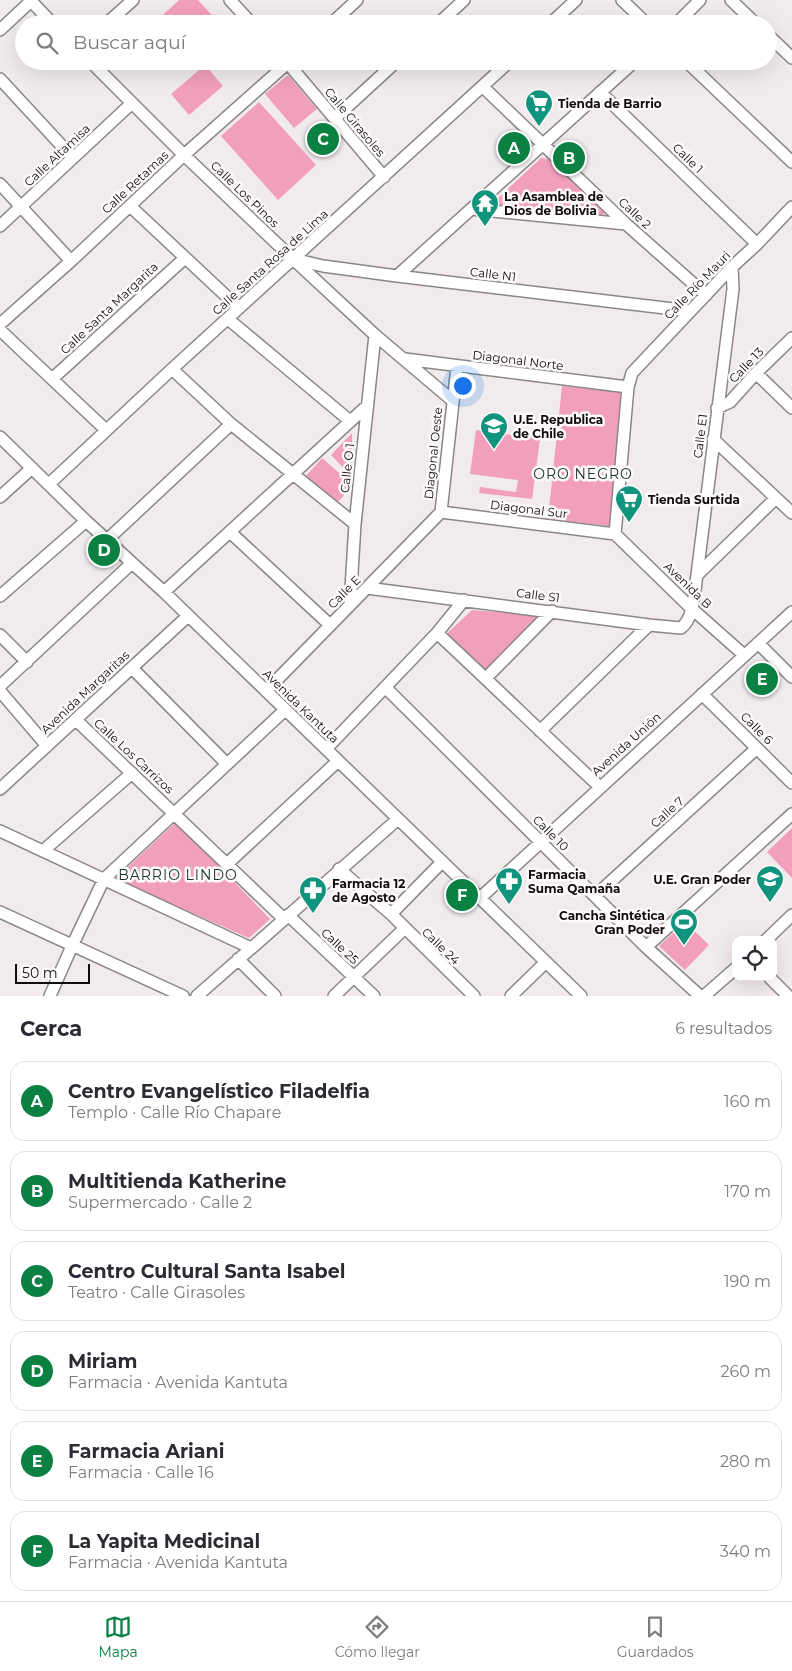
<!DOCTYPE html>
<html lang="es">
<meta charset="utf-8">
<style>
body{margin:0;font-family:Montserrat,sans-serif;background:#f7f7f7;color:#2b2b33}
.controls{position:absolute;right:15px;bottom:15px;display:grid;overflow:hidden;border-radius:10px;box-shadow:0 5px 20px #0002}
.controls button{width:45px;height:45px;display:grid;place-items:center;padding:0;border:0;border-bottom:1px solid #e1e1e2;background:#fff;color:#2b2b33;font:25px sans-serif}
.scale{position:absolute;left:15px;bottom:12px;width:75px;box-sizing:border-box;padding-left:5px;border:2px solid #0e0c0d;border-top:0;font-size:14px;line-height:18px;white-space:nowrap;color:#0e0c0d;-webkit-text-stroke:4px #fef9fa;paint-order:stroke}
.you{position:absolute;left:462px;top:385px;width:18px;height:18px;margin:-12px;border:4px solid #fff;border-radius:50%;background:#1a73e8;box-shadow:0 0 0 8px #1a73e833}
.badge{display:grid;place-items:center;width:32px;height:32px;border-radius:50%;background:#0b8043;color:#fff;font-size:16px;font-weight:700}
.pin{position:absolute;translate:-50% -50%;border:2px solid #fff;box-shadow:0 1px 5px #0006}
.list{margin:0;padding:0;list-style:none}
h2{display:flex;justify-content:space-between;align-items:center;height:65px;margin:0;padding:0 20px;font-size:21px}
h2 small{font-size:16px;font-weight:400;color:#7c7c81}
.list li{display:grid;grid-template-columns:32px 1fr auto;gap:15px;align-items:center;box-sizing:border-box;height:80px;margin:0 10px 10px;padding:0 10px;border:1px solid #e1e1e2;border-radius:15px}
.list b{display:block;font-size:19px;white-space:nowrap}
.list p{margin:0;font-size:16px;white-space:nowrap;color:#7c7c81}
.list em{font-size:16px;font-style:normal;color:#7c7c81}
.icon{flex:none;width:28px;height:28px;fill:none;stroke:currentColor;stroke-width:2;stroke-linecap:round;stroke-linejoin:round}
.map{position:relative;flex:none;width:792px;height:996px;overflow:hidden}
.search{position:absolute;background:#fff;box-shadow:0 5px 20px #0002;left:15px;right:15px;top:15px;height:55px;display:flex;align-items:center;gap:12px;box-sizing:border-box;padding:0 18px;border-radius:28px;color:#7c7c81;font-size:19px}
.sheet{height:605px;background:#fff}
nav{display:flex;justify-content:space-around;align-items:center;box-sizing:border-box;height:70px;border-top:1px solid #e1e1e2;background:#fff;font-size:14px;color:#7c7c81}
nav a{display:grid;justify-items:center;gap:2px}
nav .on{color:#0b8043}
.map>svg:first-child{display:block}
</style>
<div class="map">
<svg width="792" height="996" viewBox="0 0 792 996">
<rect width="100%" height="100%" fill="#f1ebed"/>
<!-- green -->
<path fill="#f29fbc" d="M179,0H198L220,24H153Z
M205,65L223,86L189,115L171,94Z
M288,75L317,109L294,128L265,94Z
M259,102L316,165L278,200L221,136Z
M541,158L549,159L605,213L599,219L506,208L495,205V201Z
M562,386L622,392L609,526L548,519Z
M476,430L540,439L532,499L479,493L480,487L516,492L518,480L470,474Z
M352,433V477L331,455Z
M322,458L353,485L337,503L306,476Z
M472,610L540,616L486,671L442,638Z
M176,822L270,919L249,938L115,879Z
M792,828V878L767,852Z
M685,922L709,945L685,970L659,946Z"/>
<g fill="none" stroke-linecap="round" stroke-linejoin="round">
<!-- minor casing -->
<g stroke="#8b8688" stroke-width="14">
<path id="minor" d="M30,0L53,24
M230,0L252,24
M622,0L647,24
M731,0L756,24
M106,24L133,0
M331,24L357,0
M438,24L464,0
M550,24L576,0
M676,24L700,0
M0,30L31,1
M768,35L792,58
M90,61L184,155L293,259L375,335L453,401
M286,61L384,177
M686,61L792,162
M0,79L73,158
M483,87L626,224L706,295
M600,92L757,244
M335,118L397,61
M0,184L71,261
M130,206L239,308
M471,209L626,224
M0,226L132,103
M293,259L323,266L397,276L690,311
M397,276L635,61
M228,319L350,421
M0,324L71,261L184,155L290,61
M0,330L106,430
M405,359L628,387
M172,369L231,424L355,524
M756,373L792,408
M52,379L185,258
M717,408L730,402L756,373L792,338
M0,437L86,521L164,592L581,996
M713,439L792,513
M49,484L172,369L510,61
M0,497L32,468
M441,512L615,534
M441,512L457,366
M230,532L330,625
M615,534L628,387L632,373L732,267L757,244L792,207
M615,534L691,608L744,655
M107,540L231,424
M697,575L776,498
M367,588L649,625L681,628C695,617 694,591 697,575L733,289L732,267
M164,592L367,406
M0,596L86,521
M350,605L355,524L375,335
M437,633C492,684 545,736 600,787
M0,635L27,662
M758,643L792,677
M132,668L226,763
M486,678L552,611
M0,686L132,563
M385,687L646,947L700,996
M0,691L47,746
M266,691L441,512
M702,694L792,783
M76,720L284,919
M540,731L649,625
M326,749L437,633L464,600
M0,789L188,616
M0,831L251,948
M44,850L132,773
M227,864L338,761
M339,869L391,914L442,862
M595,896L757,748
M480,898L792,612
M0,912L183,996
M391,914L474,996
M288,915L374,996
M766,940L792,915
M646,947L792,814
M238,959L275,996
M769,977L788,996
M50,996L72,946L104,879L285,710
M197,996L398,819
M334,996L404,929
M511,996L546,962
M704,996L736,968"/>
</g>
<!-- minor -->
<use href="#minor" stroke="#fff" stroke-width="11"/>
</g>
<!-- icons -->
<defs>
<g id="supermarket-pin" transform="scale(1.4375)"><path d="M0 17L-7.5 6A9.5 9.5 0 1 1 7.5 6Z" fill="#10947e" stroke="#fef9fa"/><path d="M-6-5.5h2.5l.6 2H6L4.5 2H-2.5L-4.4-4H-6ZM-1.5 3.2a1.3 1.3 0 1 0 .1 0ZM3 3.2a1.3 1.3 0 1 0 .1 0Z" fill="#fff"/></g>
<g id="temple-pin" transform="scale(1.4375)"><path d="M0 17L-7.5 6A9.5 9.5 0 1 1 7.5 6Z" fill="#10947e" stroke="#fef9fa"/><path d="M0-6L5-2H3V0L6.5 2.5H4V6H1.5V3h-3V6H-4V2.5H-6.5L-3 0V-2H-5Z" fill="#fff"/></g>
<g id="school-pin" transform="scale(1.4375)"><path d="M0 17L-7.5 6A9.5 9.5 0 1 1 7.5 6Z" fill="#10947e" stroke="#fef9fa"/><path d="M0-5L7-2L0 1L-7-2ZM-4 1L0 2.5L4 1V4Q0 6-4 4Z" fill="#fff"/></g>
<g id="pharmacy-pin" transform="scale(1.4375)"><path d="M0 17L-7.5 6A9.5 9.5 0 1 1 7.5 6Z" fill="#10947e" stroke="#fef9fa"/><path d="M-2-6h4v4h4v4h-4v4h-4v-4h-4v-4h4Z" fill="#fff"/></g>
<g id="stadium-pin" transform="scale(1.4375)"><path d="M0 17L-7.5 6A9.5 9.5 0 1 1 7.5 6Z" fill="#10947e" stroke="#fef9fa"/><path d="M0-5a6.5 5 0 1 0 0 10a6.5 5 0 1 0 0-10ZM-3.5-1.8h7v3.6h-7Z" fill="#fff"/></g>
</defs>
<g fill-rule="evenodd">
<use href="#supermarket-pin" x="539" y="103"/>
<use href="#temple-pin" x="485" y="203"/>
<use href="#school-pin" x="494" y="426"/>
<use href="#supermarket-pin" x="629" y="499"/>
<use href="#school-pin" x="770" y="879"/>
<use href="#pharmacy-pin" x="509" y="881"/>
<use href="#pharmacy-pin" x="313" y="890"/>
<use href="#stadium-pin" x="684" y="922"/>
</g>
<g text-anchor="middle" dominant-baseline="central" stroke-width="5" stroke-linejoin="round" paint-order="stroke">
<!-- poi labels -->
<g font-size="12" font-weight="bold" fill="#0e0c0d" stroke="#fef9fa" text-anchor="start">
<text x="558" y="103">Tienda de Barrio</text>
<text x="504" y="196">La Asamblea de<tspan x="504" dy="14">Dios de Bolivia</tspan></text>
<text x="513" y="419">U.E. Republica<tspan x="513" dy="14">de Chile</tspan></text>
<text x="648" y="499">Tienda Surtida</text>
<text x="528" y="874">Farmacia<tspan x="528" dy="14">Suma Qamaña</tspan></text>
<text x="751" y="879" text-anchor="end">U.E. Gran Poder</text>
<text x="332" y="883">Farmacia 12<tspan x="332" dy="14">de Agosto</tspan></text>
<text x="665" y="915" text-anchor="end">Cancha Sintética<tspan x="665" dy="14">Gran Poder</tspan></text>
</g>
<!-- street labels -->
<g font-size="12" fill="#0e0c0d" stroke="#fef9fa">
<text transform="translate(355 122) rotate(50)">Calle Girasoles</text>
<text transform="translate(57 155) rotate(-43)">Calle Altamisa</text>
<text transform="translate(688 158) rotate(44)">Calle 1</text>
<text transform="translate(135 182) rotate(-43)">Calle Retamas</text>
<text transform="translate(245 194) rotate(44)">Calle Los Pinos</text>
<text transform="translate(635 213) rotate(43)">Calle 2</text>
<text transform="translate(270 262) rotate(-42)">Calle Santa Rosa de Lima</text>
<text transform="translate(493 274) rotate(7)">Calle N1</text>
<text transform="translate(697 285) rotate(-46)">Calle Río Mauri</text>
<text transform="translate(109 308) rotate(-43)">Calle Santa Margarita</text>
<text transform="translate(518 360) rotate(7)">Diagonal Norte</text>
<text transform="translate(746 365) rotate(-46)">Calle 13</text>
<text transform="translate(700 436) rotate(-83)">Calle E1</text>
<text transform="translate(433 453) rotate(-84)">Diagonal Oeste</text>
<text transform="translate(347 468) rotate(-84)">Calle O 1</text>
<text transform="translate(529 509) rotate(7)">Diagonal Sur</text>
<text transform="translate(688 585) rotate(44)">Avenida B</text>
<text transform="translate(344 592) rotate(-45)">Calle E</text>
<text transform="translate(538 595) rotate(7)">Calle S1</text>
<text transform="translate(85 692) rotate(-43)">Avenida Margaritas</text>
<text transform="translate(301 706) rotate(44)">Avenida Kantuta</text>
<text transform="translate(757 728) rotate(45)">Calle 6</text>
<text transform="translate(626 744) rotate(-42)">Avenida Unión</text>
<text transform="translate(134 756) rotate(43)">Calle Los Carrizos</text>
<text transform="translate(667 812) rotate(-42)">Calle 7</text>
<text transform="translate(551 833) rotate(45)">Calle 10</text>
<text transform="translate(340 946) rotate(43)">Calle 25</text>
<text transform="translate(441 946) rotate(44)">Calle 24</text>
</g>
<!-- neighbourhood labels -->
<g font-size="14" letter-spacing="1" fill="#13332c" stroke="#fef9fa">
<text x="583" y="474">ORO NEGRO</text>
<text x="178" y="875">BARRIO LINDO</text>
</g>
</g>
</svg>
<div class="controls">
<button><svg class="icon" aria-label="locate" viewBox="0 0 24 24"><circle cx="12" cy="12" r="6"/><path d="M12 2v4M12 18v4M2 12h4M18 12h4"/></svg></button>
</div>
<div class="scale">50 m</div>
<div class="you"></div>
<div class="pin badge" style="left:514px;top:148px">A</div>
<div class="pin badge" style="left:569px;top:158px">B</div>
<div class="pin badge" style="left:323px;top:139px">C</div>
<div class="pin badge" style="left:104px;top:550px">D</div>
<div class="pin badge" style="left:762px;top:679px">E</div>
<div class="pin badge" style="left:462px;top:895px">F</div>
<div class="search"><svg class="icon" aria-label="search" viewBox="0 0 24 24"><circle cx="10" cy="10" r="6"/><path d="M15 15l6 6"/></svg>Buscar aquí</div>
</div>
<section class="sheet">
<h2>Cerca<small>6 resultados</small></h2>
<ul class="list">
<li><span class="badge">A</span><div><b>Centro Evangelístico Filadelfia</b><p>Templo · Calle Río Chapare</p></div><em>160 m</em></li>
<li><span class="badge">B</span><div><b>Multitienda Katherine</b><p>Supermercado · Calle 2</p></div><em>170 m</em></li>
<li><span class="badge">C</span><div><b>Centro Cultural Santa Isabel</b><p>Teatro · Calle Girasoles</p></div><em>190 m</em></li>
<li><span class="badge">D</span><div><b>Miriam</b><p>Farmacia · Avenida Kantuta</p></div><em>260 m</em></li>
<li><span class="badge">E</span><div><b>Farmacia Ariani</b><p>Farmacia · Calle 16</p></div><em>280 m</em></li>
<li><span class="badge">F</span><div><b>La Yapita Medicinal</b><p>Farmacia · Avenida Kantuta</p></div><em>340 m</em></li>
</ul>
</section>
<nav>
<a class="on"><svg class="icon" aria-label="map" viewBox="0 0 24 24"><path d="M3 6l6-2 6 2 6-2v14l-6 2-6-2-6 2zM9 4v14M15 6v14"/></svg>Mapa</a>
<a><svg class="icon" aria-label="directions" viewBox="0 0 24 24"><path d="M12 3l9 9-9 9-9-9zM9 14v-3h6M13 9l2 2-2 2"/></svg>Cómo llegar</a>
<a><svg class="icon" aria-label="saved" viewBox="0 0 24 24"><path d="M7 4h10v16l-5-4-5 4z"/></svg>Guardados</a>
</nav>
